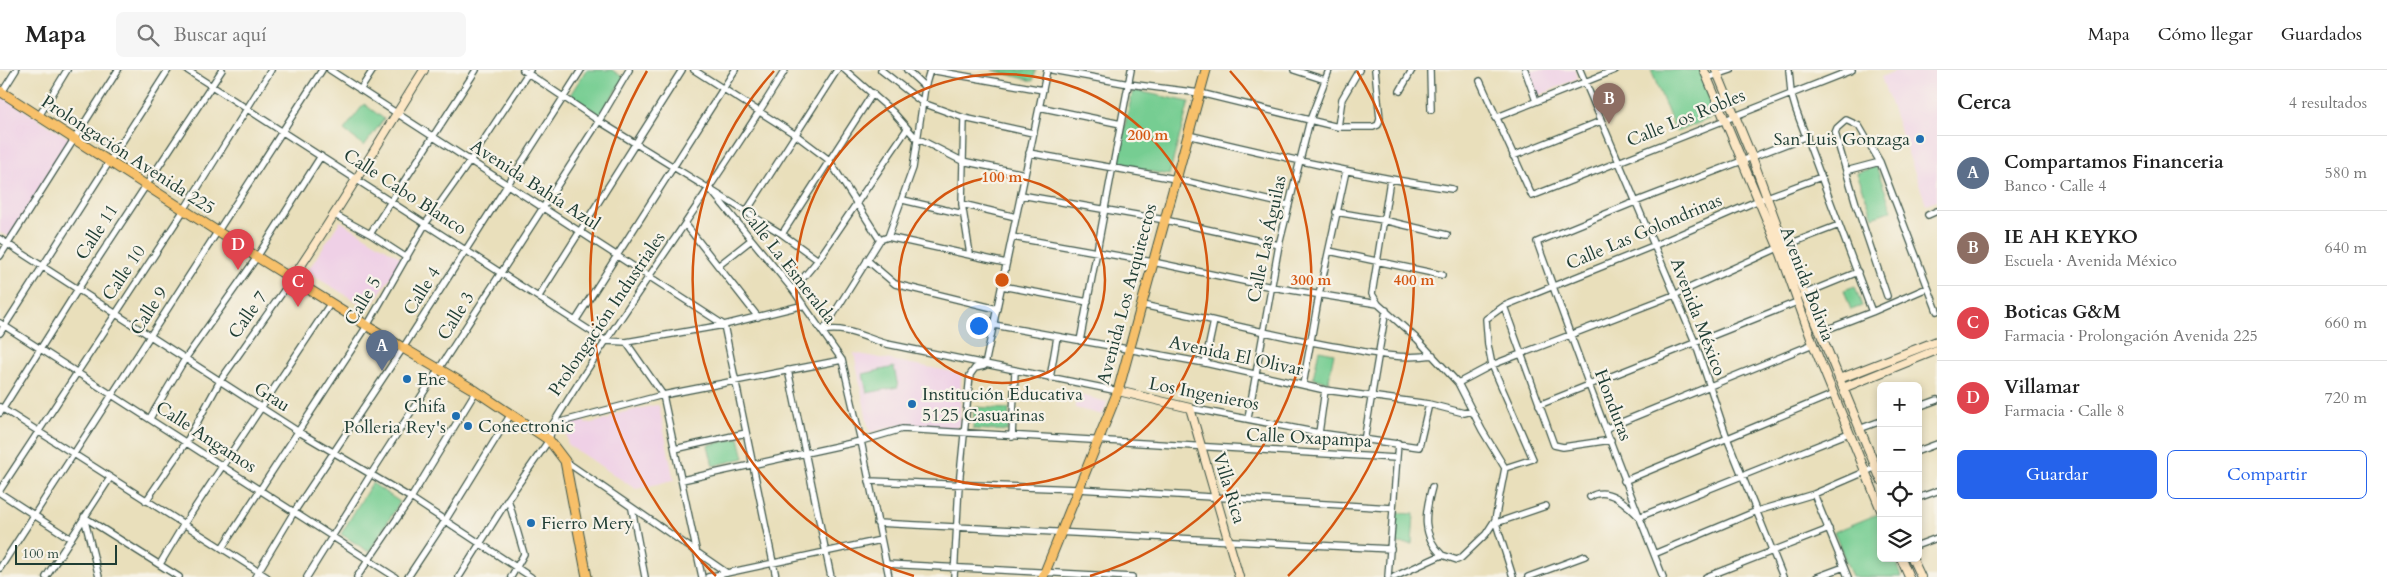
<!DOCTYPE html>
<html lang="es">
<meta charset="utf-8">
<style>
body{margin:0;font-family:Cardo,serif;background:#f6f6f6;color:#222}
.controls{position:absolute;right:15px;bottom:15px;display:grid;overflow:hidden;border-radius:8px;box-shadow:0 2px 8px #0003}
.controls button{width:45px;height:45px;display:grid;place-items:center;padding:0;border:0;border-bottom:1px solid #e0e0e0;background:#fff;color:#222;font:25px sans-serif}
.scale{position:absolute;left:15px;bottom:12px;width:102px;box-sizing:border-box;padding-left:5px;border:2px solid #1f3d34;border-top:0;font-size:14px;line-height:18px;white-space:nowrap;color:#1f3d34;-webkit-text-stroke:4px #f7f3e8;paint-order:stroke}
.you{position:absolute;left:978px;top:255px;width:18px;height:18px;margin:-12px;border:4px solid #fff;border-radius:50%;background:#1a73e8;box-shadow:0 0 0 8px #1a73e833}
.badge{display:grid;place-items:center;width:32px;height:32px;border-radius:50%;background:#2563eb;color:#fff;font-size:16px;font-weight:700}
.pin{position:absolute;translate:-50% -41px;filter:drop-shadow(0 1px 2px #0008)}
.pin::after{content:'';position:absolute;top:26px;width:18px;height:15px;background:inherit;clip-path:polygon(0 0,100% 0,50% 100%)}
.list{margin:0;padding:0;list-style:none}
h2{display:flex;justify-content:space-between;align-items:center;height:65px;margin:0;padding:0 20px;font-size:21px}
h2 small{font-size:16px;font-weight:400;color:#767676}
.list li{display:grid;grid-template-columns:32px 1fr auto;gap:15px;align-items:center;box-sizing:border-box;height:75px;padding:0 20px;border-top:1px solid #e0e0e0}
.list b{display:block;font-size:19px;white-space:nowrap}
.list p{margin:0;font-size:16px;white-space:nowrap;color:#767676}
.list em{font-size:16px;font-style:normal;color:#767676}
.actions{display:flex;gap:10px;padding:15px 20px}
.actions a{flex:1;padding:11px 0;border:1px solid #2563eb;border-radius:8px;text-align:center;font-size:18px;color:#2563eb}
.actions .main{background:#2563eb;color:#fff}
.icon{flex:none;width:28px;height:28px;fill:none;stroke:currentColor;stroke-width:2;stroke-linecap:round;stroke-linejoin:round}
.map{position:relative;flex:none;width:1937px;height:507px;overflow:hidden}
header{display:flex;align-items:center;gap:30px;box-sizing:border-box;height:70px;padding:0 25px;background:#fff;border-bottom:1px solid #e0e0e0}
header strong{font-size:24px}
nav{display:flex;gap:28px;margin-inline-start:auto;font-size:18px}
.search{width:350px;height:45px;background:#f6f6f6;display:flex;align-items:center;gap:12px;box-sizing:border-box;padding:0 18px;border-radius:8px;color:#767676;font-size:19px}
main{display:flex}
aside{flex:1;background:#fff}
.map>svg:first-child{display:block}
</style>
<header>
<strong>Mapa</strong>
<div class="search"><svg class="icon" aria-label="search" viewBox="0 0 24 24"><circle cx="10" cy="10" r="6"/><path d="M15 15l6 6"/></svg>Buscar aquí</div>
<nav><a>Mapa</a><a>Cómo llegar</a><a>Guardados</a></nav>
</header>
<main>
<div class="map">
<svg width="1937" height="507" viewBox="0 0 1937 507">
<rect width="100%" height="100%" fill="#f7f3e8"/>
<filter id="ink" filterUnits="userSpaceOnUse"><feTurbulence type="fractalNoise" baseFrequency=".02" numOctaves="2"/><feDisplacementMap in="SourceGraphic" scale="10" xChannelSelector="R" yChannelSelector="G"/><feConvolveMatrix kernelMatrix="1 2 1 2 8 2 1 2 1" color-interpolation-filters="sRGB"/></filter>
<filter id="wash" filterUnits="userSpaceOnUse"><feTurbulence type="fractalNoise" baseFrequency=".0096" numOctaves="4" result="noise"/><feDisplacementMap in="SourceGraphic" scale="20" xChannelSelector="R" yChannelSelector="G"/><feGaussianBlur stdDeviation="1.12" result="paint"/><feColorMatrix in="noise" values="0 0 0 0 0 0 0 0 0 0 0 0 0 0 0 0 0 1.4 0 .05"/><feComposite in="paint" operator="in"/></filter>
<g filter="url(#wash)">
<rect width="100%" height="100%" fill="#e9dfbb"/>
<!-- built -->
<path fill="#efd0e6" d="M1527,0H1575L1578,8L1538,26Z
M1897,0H1937V130L1926,134L1881,7Z
M2,26L70,69L10,167L0,163V29Z
M340,151L403,189L369,239L307,202Z
M854,283L959,303L961,306L960,355L955,359L901,355L873,362L869,361Z
M1076,324L1107,332L1103,345L1075,338Z
M656,335L659,336L674,410L636,419L568,375L565,358L568,354L584,351L586,354L610,349L611,345Z"/>
<!-- green -->
<path fill="#76cd92" stroke="#4a8563" d="M586,0H612L624,8L600,45L570,25Z
M992,0H1036L1033,11Z
M1651,0H1699L1719,45L1676,62Z
M1133,20L1189,32L1169,105L1116,95Z
M364,34L384,49L364,76L344,60Z
M1876,96L1892,140L1873,147L1857,103Z
M1855,216L1862,236L1851,240L1844,220Z
M1319,280L1334,283L1328,312L1313,308Z
M894,297L898,317L867,323L863,304Z
M974,337L1009,339L1008,361L973,359Z
M739,368L744,388L713,396L708,375Z
M372,413L400,432L369,482L341,464Z
M1396,443L1414,444L1412,474L1394,473Z
M1878,444L1881,452V488H1895L1902,507H1852L1834,462Z"/>
</g>
<g filter="url(#ink)">
<g fill="none" stroke-linecap="round" stroke-linejoin="round">
<!-- street casing -->
<g stroke="#3d5548" stroke-width="8">
<path id="street" d="M187,0L606,271L626,272L663,325L702,507
M330,0L724,255L776,507
M523,0L599,51L782,164L818,190
M694,0L796,65L829,90L880,170
M845,0L893,42L915,67L962,91L1025,104
M881,0L923,33L964,48L1033,63
M930,0L1043,20
M1052,0L1129,14L1200,23L1338,57H1373L1378,55L1380,49L1375,0
M1294,0L1325,10
M1430,0L1431,40
M1525,0L1536,31
M1580,0L1695,272L1727,368L1783,507
M1789,0L1791,23L1796,40L1872,242
M1707,8L1731,0
M1480,11L1532,126L1852,0
M925,17L930,0
M360,20L373,0
M1400,21L1412,0
M1,24L16,0
M1039,37L1121,54
M39,46L67,0
M964,48L962,134L970,184
M1495,48L1615,0
M1338,57L1342,29L1359,0
M1188,65C1276,86 1363,106 1452,119
M1029,83L1176,109L1288,135
M1513,86L1601,51
M1846,101L1880,92
M1390,110L1372,224L1378,234L1417,269L1458,313L1492,295L1674,225L1778,178
M710,119L793,220L842,290L861,371L889,507
M1021,125L1165,150L1279,175
M903,130L963,144
M962,134L1016,147
M746,142L837,0
M1336,142L1383,150L1447,165
M335,145L370,164L407,188
M1928,145L1937,141
M686,155L758,247
M370,164L476,0
M782,164L873,23
M888,167L913,98L925,17L907,0
M1012,167L1153,192L1272,217L1378,234
M0,169L299,362L411,428L531,507
M880,170L888,167L1006,193
M1784,176L1839,155
M1329,181L1442,205
M0,186L118,0
M867,190L895,214L997,239
M718,196L751,170
M1002,216L1088,232
M793,220L818,190L907,59
M1804,224L1858,202
M539,226L682,0
M1887,226L1856,134L1835,63L1837,58L1846,50L1859,56L1880,92L1937,241
M1142,235C1208,248 1273,266 1339,277C1370,283 1402,290 1433,285
M1504,236L1554,375L1563,377L1611,370
M576,250L735,0
M0,253L395,507
M994,255L1205,293L1325,320L1429,334L1464,343L1472,341
M823,261C845,256 865,268 887,274L1118,321
M823,261L880,170
M1820,262L1872,242L1927,218
M0,263L168,0
M1080,271L1131,0
M626,272L724,255L804,235
M1205,293L1214,251
M985,295L1047,0
M788,300L831,507
M1050,308L1057,267
M1303,315L1319,225L1346,101
M1539,335L1797,232
M0,337L267,507
M1918,337L1937,330
M1190,338L1319,363L1419,377L1429,334
M0,343L78,219L222,0
M150,348L185,289L257,187L321,86
M1248,348L1279,175L1310,50L1329,0
M553,354L663,325L842,290
M1607,358L1813,274
M1859,359L1881,351
M1319,363L1325,320
M1012,367L1015,301
M1364,371L1386,240
M675,379L746,363
M1918,381L1937,374
M565,391L727,503
M1505,398L1533,389L1492,295L1488,275L1486,249L1504,236L1653,176L1759,130L1821,107
M682,410L861,371L902,359L1396,388
M869,411L1078,419L1392,438
M1624,411L1834,324
M1432,417C1425,443 1421,465 1442,485
M0,420L184,140L271,0
M0,423L71,469
M1814,424L1848,507
M1590,427C1607,415 1627,434 1639,447L1849,363
M1918,428L1937,421
M508,429L524,484L511,507
M146,431L187,371L220,311L292,209
M632,439L645,507
M84,447L179,507
M84,447L99,507
M1495,450L1513,507
M877,453L1391,479
M1496,453L1546,436
M1918,475L1937,468
M222,478L367,256L426,153L470,91L530,0
M1654,484L1757,441L1814,424L1881,395
M160,494L184,454L330,234
M886,494L1132,507
M0,498L322,0
M46,507L110,408
M255,507L294,442L403,278L581,0
M307,507L371,404L599,51L629,0
M357,507L411,428L476,321
M408,507L445,451L511,344
M459,507L508,429L549,370L553,354C626,233 712,121 785,0
M708,507L881,470
M954,507L959,415L970,305L975,298L984,296
M1388,507L1398,373
M1394,507L1442,485L1457,490L1461,488L1486,464L1495,450L1505,398L1482,360L1458,313
M1528,507L1585,486
M1663,507C1619,396 1577,285 1537,172L1635,132L1807,66
M1706,507L1829,459
M1817,507L1844,497"/>
</g>
<!-- secondary casing -->
<g stroke="#3d5548" stroke-width="10">
<path id="secondary" d="M1704,0L1781,184L1813,274L1881,440
M1716,0L1752,87L1787,182L1881,410
M292,209C338,141 380,70 424,0
M1839,309L1937,271
M1843,318L1937,280
M1118,321L1190,338L1239,507
M1901,488L1909,507
M1912,488L1921,507"/>
</g>
<!-- primary casing -->
<g stroke="#3d5548" stroke-width="11">
<path id="primary" d="M0,21L257,187L403,278L476,321L549,370L565,391L587,507
M1043,507L1118,321L1206,0"/>
</g>
<!-- street -->
<use href="#street" stroke="#fff" stroke-width="5.5"/>
<!-- secondary -->
<use href="#secondary" stroke="#fce6c4" stroke-width="8"/>
<!-- primary -->
<use href="#primary" stroke="#f7c06b" stroke-width="9"/>
</g>
</g>
<!-- distance rings -->
<g fill="none" stroke="#d45610" stroke-width="2.5">
<circle cx="1002" cy="210" r="103"/>
<circle cx="1002" cy="210" r="206"/>
<path d="M914 506A309 309 0 0 1 774 1M1230 1A309 309 0 0 1 1090 506"/>
<path d="M716 506A412 412 0 0 1 647 1M1357 1A412 412 0 0 1 1288 506"/>
</g>
<!-- markers -->
<g fill="#1f6fb2" stroke="#f7f3e8" stroke-width="2">
<circle cx="1920" cy="69" r="5"/>
<circle cx="407" cy="309" r="5"/>
<circle cx="912" cy="334" r="5"/>
<circle cx="456" cy="346" r="5"/>
<circle cx="468" cy="356" r="5"/>
<circle cx="531" cy="453" r="5"/>
</g>
<g text-anchor="middle" dominant-baseline="central" stroke-width="4.5" stroke-linejoin="round" paint-order="stroke">
<!-- street labels -->
<g font-size="18" fill="#1f3d34" stroke="#f7f3e8">
<text transform="translate(1686 48) rotate(-22)">Calle Los Robles</text>
<text transform="translate(128 85) rotate(33)">Prolongación Avenida 225</text>
<text transform="translate(535 115) rotate(33)">Avenida Bahía Azul</text>
<text transform="translate(405 122) rotate(33)">Calle Cabo Blanco</text>
<text transform="translate(97 162) rotate(-57)">Calle 11</text>
<text transform="translate(1644 162) rotate(-23)">Calle Las Golondrinas</text>
<text transform="translate(1267 169) rotate(-78)">Calle Las Águilas</text>
<text transform="translate(788 195) rotate(52)">Calle La Esmeralda</text>
<text transform="translate(124 203) rotate(-56)">Calle 10</text>
<text transform="translate(1807 214) rotate(69)">Avenida Bolivia</text>
<text transform="translate(422 221) rotate(-58)">Calle 4</text>
<text transform="translate(1127 224) rotate(-75)">Avenida Los Arquitectos</text>
<text transform="translate(363 231) rotate(-59)">Calle 5</text>
<text transform="translate(149 241) rotate(-57)">Calle 9</text>
<text transform="translate(607 244) rotate(-56)">Prolongación Industriales</text>
<text transform="translate(248 245) rotate(-55)">Calle 7</text>
<text transform="translate(456 246) rotate(-58)">Calle 3</text>
<text transform="translate(1698 247) rotate(69)">Avenida México</text>
<text transform="translate(1236 286) rotate(12)">Avenida El Olivar</text>
<text transform="translate(1204 324) rotate(11)">Los Ingenieros</text>
<text transform="translate(272 327) rotate(33)">Grau</text>
<text transform="translate(1613 335) rotate(69)">Honduras</text>
<text transform="translate(206 367) rotate(33)">Calle Angamos</text>
<text transform="translate(1309 368) rotate(3)">Calle Oxapampa</text>
<text transform="translate(1229 418) rotate(73)">Villa Rica</text>
</g>
<!-- poi labels -->
<g font-size="18" fill="#1f3d34" stroke="#f7f3e8" text-anchor="start">
<text x="1910" y="69" text-anchor="end">San Luis Gonzaga</text>
<text x="417" y="309">Ene</text>
<text x="922" y="324">Institución Educativa<tspan x="922" dy="21">5125 Casuarinas</tspan></text>
<text x="446" y="336" text-anchor="end">Chifa<tspan x="446" dy="21">Polleria Rey's</tspan></text>
<text x="478" y="356">Conectronic</text>
<text x="541" y="453">Fierro Mery</text>
</g>
</g>
<circle cx="1002" cy="210" r="8" fill="#d45610" stroke="#f7f3e8" stroke-width="2.5"/>
<g font-size="15" text-anchor="middle" font-weight="bold" fill="#d45610" stroke="#f7f3e8" stroke-width="4.5" stroke-linejoin="round" paint-order="stroke">
<text x="1148" y="70">200 m</text>
<text x="1002" y="112">100 m</text>
<text x="1311" y="215">300 m</text>
<text x="1414" y="215">400 m</text>
</g>
</svg>
<div class="controls">
<button>+</button>
<button>−</button>
<button><svg class="icon" aria-label="locate" viewBox="0 0 24 24"><circle cx="12" cy="12" r="6"/><path d="M12 2v4M12 18v4M2 12h4M18 12h4"/></svg></button>
<button><svg class="icon" aria-label="layers" viewBox="0 0 24 24"><path d="M12 4l9 5-9 5-9-5zM3 14l9 5 9-5"/></svg></button>
</div>
<div class="scale">100 m</div>
<div class="you"></div>
<div class="pin badge" style="left:382px;top:301px;background:#5c6f8a">A</div>
<div class="pin badge" style="left:1609px;top:54px;background:#8d6e63">B</div>
<div class="pin badge" style="left:298px;top:237px;background:#e0444e">C</div>
<div class="pin badge" style="left:238px;top:200px;background:#e0444e">D</div>
</div>
<aside>
<h2>Cerca<small>4 resultados</small></h2>
<ul class="list">
<li><span class="badge" style="background:#5c6f8a">A</span><div><b>Compartamos Financeria</b><p>Banco · Calle 4</p></div><em>580 m</em></li>
<li><span class="badge" style="background:#8d6e63">B</span><div><b>IE AH KEYKO</b><p>Escuela · Avenida México</p></div><em>640 m</em></li>
<li><span class="badge" style="background:#e0444e">C</span><div><b>Boticas G&amp;M</b><p>Farmacia · Prolongación Avenida 225</p></div><em>660 m</em></li>
<li><span class="badge" style="background:#e0444e">D</span><div><b>Villamar</b><p>Farmacia · Calle 8</p></div><em>720 m</em></li>
</ul>
<div class="actions"><a class="main">Guardar</a><a>Compartir</a></div>
</aside>
</main>
